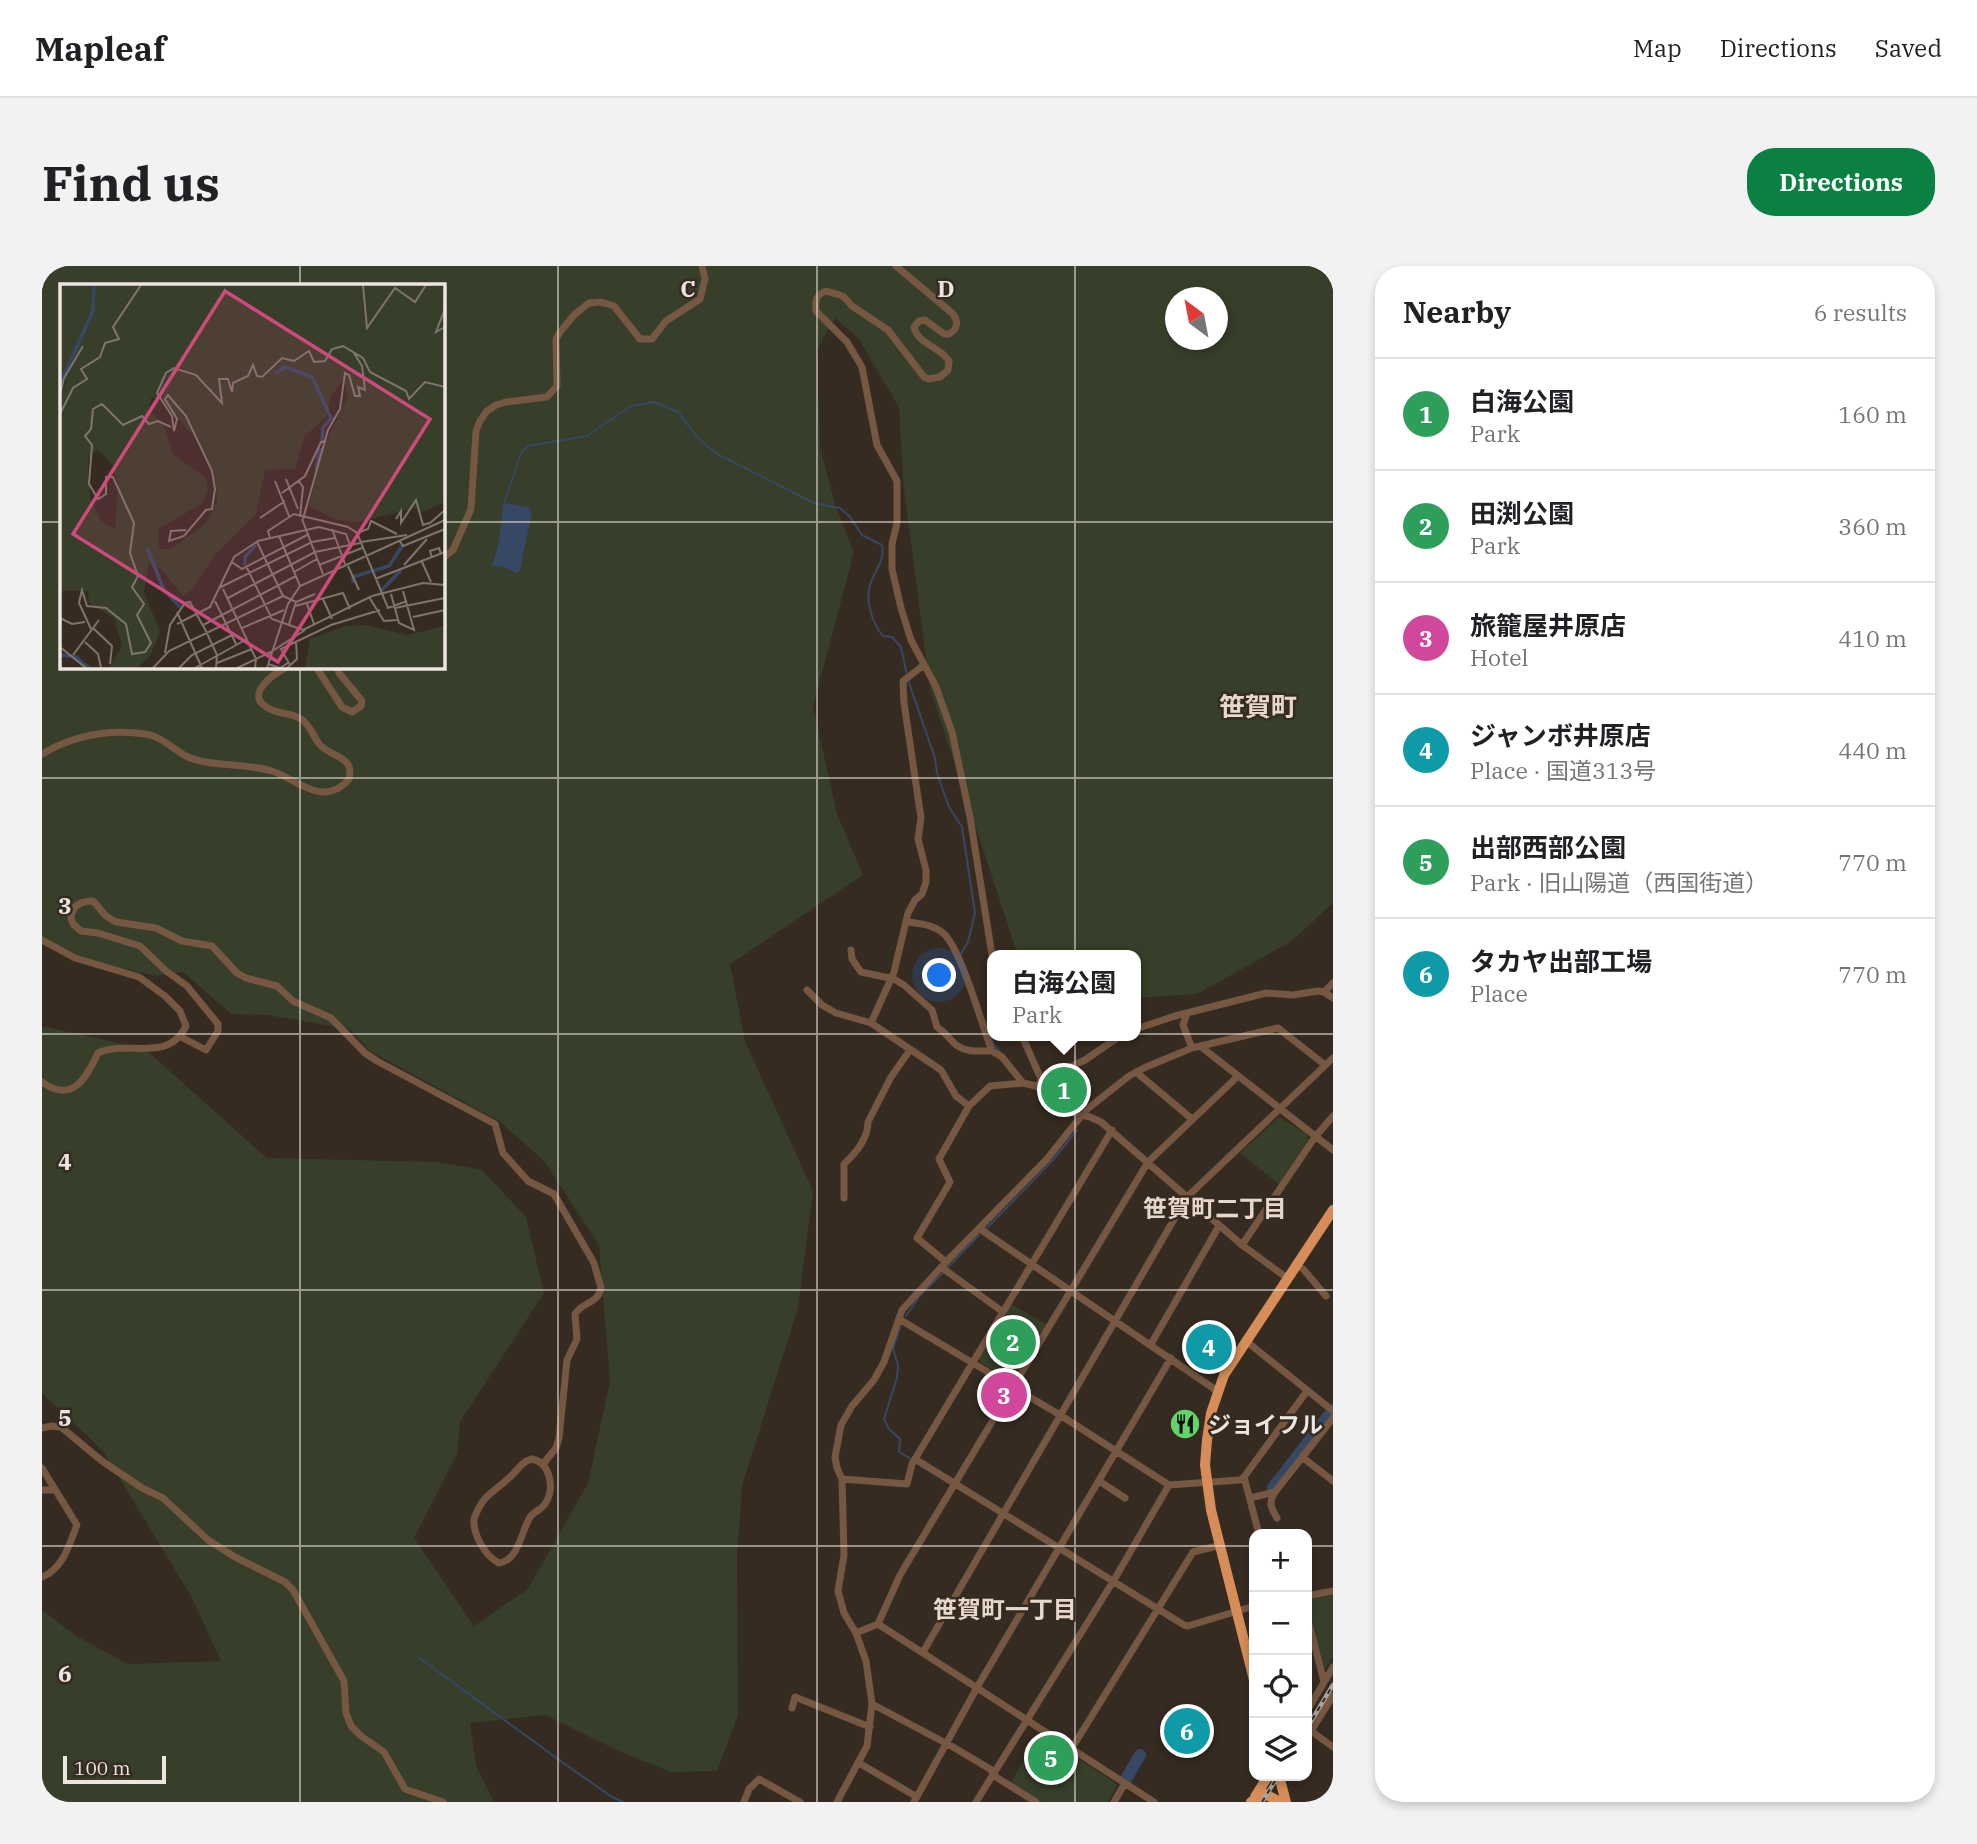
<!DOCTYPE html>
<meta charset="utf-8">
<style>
body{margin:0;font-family:"IBM Plex Serif","Noto Sans JP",serif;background:#f2f2f2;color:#202124}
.controls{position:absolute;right:21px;bottom:21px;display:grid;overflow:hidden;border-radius:14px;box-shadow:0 4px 10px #0003}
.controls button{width:63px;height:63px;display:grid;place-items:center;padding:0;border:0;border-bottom:2px solid #e0e0e0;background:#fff;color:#202124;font:35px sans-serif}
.compass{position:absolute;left:1123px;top:21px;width:63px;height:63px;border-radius:50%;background:#fff;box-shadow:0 4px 10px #0003;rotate:328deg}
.scale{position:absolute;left:21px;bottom:18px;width:103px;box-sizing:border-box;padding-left:7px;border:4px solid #ede5df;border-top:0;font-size:19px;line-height:24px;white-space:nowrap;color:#ede5df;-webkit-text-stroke:5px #362b21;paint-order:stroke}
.you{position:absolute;left:898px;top:710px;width:24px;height:24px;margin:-18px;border:5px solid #fff;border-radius:50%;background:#1a73e8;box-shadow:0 0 0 10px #1a73e833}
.badge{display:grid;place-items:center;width:46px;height:46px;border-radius:50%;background:#0b8043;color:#fff;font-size:23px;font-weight:700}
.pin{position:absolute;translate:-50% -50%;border:4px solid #fff;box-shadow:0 2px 7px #0006}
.popup{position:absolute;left:945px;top:684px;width:154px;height:91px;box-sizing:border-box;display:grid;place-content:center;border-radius:14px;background:#fff;filter:drop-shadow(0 2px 5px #0005);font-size:23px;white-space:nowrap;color:#757577}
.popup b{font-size:26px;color:#202124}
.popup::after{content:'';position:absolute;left:50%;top:100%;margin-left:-14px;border:14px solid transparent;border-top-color:#fff}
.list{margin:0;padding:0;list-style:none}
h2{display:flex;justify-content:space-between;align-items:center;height:91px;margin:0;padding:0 28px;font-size:30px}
h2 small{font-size:23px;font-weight:400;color:#757577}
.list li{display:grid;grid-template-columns:46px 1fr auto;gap:21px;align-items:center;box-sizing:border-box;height:112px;padding:0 28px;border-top:2px solid #e0e0e0}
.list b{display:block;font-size:26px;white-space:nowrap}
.list p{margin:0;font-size:23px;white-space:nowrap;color:#757577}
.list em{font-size:23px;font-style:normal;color:#757577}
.icon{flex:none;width:38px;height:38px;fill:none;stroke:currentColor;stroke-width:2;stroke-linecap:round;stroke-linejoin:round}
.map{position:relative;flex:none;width:1291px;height:1536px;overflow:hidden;border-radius:28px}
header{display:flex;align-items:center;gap:42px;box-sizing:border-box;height:98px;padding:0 35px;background:#fff;border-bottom:2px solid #e0e0e0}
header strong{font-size:33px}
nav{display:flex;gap:38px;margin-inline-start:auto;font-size:24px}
.intro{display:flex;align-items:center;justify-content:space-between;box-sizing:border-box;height:168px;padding:0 42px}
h1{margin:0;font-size:49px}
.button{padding:18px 32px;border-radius:28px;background:#0b8043;color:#fff;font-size:24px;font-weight:700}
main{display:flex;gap:42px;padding:0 42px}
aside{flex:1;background:#fff;border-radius:28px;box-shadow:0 4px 10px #0003}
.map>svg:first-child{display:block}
</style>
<header>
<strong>Mapleaf</strong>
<nav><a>Map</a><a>Directions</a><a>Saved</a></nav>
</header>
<div class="intro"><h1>Find us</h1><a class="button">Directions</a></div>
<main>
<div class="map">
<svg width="1291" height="1536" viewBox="0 0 1291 1536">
<rect width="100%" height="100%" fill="#362b21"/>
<!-- green -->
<path fill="#373e29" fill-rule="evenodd" d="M0,0H1291V637L1250,675L1155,728L1094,732V689H976L888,423L861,215L857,141L816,72L793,52L775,84L778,180L793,239L812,286L771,440L795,548L821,609L688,698L703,775L771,925L756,1042L700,1220L695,1290L696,1449L675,1505L629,1506L581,1487L503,1449L428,1457L434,1500L452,1536H0V1344L36,1371L86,1398L179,1395L149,1330L61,1185L0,1127V760L103,783L225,892L396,896L440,904L484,951L502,1027L418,1156L415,1188L372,1272L432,1360L486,1323L546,1217L568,1116L557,979L502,895L457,855L328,785L308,763L225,749L189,748L141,706L114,710L46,694L0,677ZM19,19H401V401H19ZM1134,32H1176V74H1134Z
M1023,807L1047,837L1034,845L1016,833L1001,817Z
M1237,851L1265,868L1266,874L1237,918L1198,887Z
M969,1038L1005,1059L973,1113L969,1115L938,1096L937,1093Z
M1291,1329V1390L1284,1402L1281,1403L1266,1339L1269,1333Z
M998,1468L1072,1516L1075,1520L1066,1536H1000L969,1516Z"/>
<!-- water -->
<path fill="#374864" d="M464,237L486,241L490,246L478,304L474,307L462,301L450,300L457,276L461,239Z"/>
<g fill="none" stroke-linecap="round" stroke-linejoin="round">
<!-- stream -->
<path stroke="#374864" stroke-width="2" d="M462,237L479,187L486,180L545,170L589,140L612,136L636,146L655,171L675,188L772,237L798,242L808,251L820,269L840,279C843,294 834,303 829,316C822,332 830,357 841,370L850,371L859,381L865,409
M866,414L893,492L895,507L907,541L920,561L933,647L926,676L919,688
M943,754L952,779L958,786
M944,963L1010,895L1035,864
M906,1001L937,969
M864,1050L879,1028L901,1007
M858,1061L851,1083L856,1099L855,1112L842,1153L847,1163L858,1173L857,1186L869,1193
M376,1391L520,1496L570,1531L581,1536"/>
<!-- river -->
<path stroke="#374864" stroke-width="12" d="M1231,1222L1291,1144
M1084,1513L1098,1489"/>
<!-- minor -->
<path stroke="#755742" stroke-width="7" d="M854,0L910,47C917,55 916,63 907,68H902L883,54L877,55L872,61C876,79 898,80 907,95L906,104L898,111L887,113L882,111L846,64L810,40L801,30L784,25C774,29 773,34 774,45L805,76L820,101L835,179L855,215V257L850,278V303L859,342L869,374L894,421L910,466L928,551L950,689
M401,292L411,284L429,243L434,165L438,155L445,145L454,139L464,136L505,131L515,120L514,73L518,66L533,48L547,37L559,36L572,40L598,73H610L624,55L658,33L663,13L660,0
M274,401L300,441L310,446L319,440L320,435L297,407L295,401
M0,488C31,470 67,463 103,468C120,470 131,484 146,491C168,501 204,497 230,505C246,510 262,524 279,526C290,527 301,521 307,513C308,507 309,502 305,497C298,489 285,487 278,479C271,471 268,458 259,453C250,447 237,448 228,443C200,430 231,408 245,401
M865,656C879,658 890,658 901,667C919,682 940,760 950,785L960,791L981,817
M0,674L33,692L97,711L123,730L138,745L144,760C126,798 86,773 56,787C44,812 31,838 0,816
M809,684L810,693L819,706L852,713L862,719L890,744L895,761C903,766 905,770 911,776C921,787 936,785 950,785
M765,724L780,739L794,747L829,757L899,804L914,830L927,840
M1282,726L1291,717
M1145,748L1141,759L1150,782
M829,757L852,706L866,647L873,634L880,628L884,616V604L876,573L879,552L862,437L861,415L882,399
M1094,763L1133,750L1224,727L1251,729L1276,725L1282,726L1291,732
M980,770L1000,815
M139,771L164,784L176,765V758L145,720L124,705L98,680L56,667L39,665L31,658L29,652C30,639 39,635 51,635L64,650L74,656L114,662L140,675L170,680L195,707L204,712L235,720L251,735L289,752L323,787L335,795L453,858L461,887L486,915L512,928L552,997L559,1022C556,1038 540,1036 533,1048L535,1073L525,1094L517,1172L514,1182L501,1198
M1158,780L1291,884
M1094,806L1150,853
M994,820L1003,813L1043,794L1078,770
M802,932V898C814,887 826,873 826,856L849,811L868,784
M938,963L1171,1122L1175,1127
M1200,979L1273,871L1291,850
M904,996L875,972L908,916L897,893L927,840L948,820L981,817L994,820L1028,846L1048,851L1059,856L1200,979L1245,1012
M1254,998L1262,1004L1284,1030
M899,1001L961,1046
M857,1053L1018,1149L1127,1219L1198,1214L1202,1211
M1204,1075L1291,1145
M1109,1078L1177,960
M0,1162L9,1160L19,1161L60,1195L100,1222L121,1232L166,1274L193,1291L243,1316L251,1324L302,1415L304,1447L309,1460L319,1470L342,1486L363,1523L401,1536
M1260,1191L1291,1215
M490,1193C509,1197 513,1223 503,1238C498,1245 490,1246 487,1253C479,1267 476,1295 457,1297C443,1290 431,1269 432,1253C441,1228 451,1227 468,1211C476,1204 479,1196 490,1193Z
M873,1193L1142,1359L1146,1360L1212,1340
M0,1202L35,1259C27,1279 21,1303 0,1311
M800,1213L865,1218L870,1198L1070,864
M1057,1215L1083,1232
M0,1224H12
M1233,1226C1226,1237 1229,1242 1235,1252
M1208,1232L1233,1226L1291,1152
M1217,1268L1202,1211L1265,1125
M1265,1330L1291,1325
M1265,1350L1282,1416
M836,1358L1112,1536
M814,1367L836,1358L858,1309L1106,896L1195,811
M881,1386L1145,931L1291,792
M1291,1430L1269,1465L1291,1481
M830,1438L911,1481L948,1503L954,1511L994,1536
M750,1442L753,1431L828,1461
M1265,1445L1291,1401
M1030,1482L1151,1286L1179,1279
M817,1497L875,1531
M702,1536L707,1523L717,1513L758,1536
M795,1536L825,1480L830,1438L824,1395L814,1367L802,1347L796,1325L802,1289L800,1213L795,1202L793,1191L799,1159L810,1140L832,1114L842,1096L860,1044L904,996L1005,893L1044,844L1087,810L1104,801L1150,782L1236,762L1283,799
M872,1536L937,1418L1129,1092
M934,1536L1072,1314L1127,1219
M1072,1536L1083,1517"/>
<!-- highway -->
<path stroke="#d78d59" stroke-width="10" d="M1212,1414L1169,1244L1163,1199L1165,1174L1169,1147L1182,1109L1291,944
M1237,1510L1244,1536
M1213,1531L1226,1510
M1209,1536L1221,1527L1238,1536"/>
<!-- rail casing -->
<g stroke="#ada49d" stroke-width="4.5">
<path id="rail" d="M1265,1462L1291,1419
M1220,1536L1236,1510"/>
</g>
<!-- rail -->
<use href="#rail" stroke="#362b21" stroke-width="2" stroke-dasharray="5" stroke-linecap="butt"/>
</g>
<!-- grid -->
<path fill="none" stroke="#ede5df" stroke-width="2" stroke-opacity="0.55" d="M258,0V19M516,0V1536M775,0V1536M1033,0V1536M0,256H19M401,256H1291M258,401V1536M0,512H1291M0,768H1291M0,1024H1291M0,1280H1212M1265,1280H1291"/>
<!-- icons -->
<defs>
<g id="restaurant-disc" transform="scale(1.575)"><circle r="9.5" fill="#61d46a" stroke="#362b21"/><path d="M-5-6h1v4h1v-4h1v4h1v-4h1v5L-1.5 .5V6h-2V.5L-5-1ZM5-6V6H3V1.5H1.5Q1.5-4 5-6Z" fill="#111"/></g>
</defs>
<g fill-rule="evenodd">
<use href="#restaurant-disc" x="1143" y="1158"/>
</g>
<g text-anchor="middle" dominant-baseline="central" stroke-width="5" stroke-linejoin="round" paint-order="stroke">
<!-- poi labels -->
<g font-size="23" font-weight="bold" fill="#ede5df" stroke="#362b21" text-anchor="start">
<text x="1166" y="1158">ジョイフル</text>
</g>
<!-- neighbourhood labels -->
<g font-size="24" font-weight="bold" fill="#e7d8cb" stroke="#362b21">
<text x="1173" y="942">笹賀町二丁目</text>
<text x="963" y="1343">笹賀町一丁目</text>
</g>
<!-- quarter labels -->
<g font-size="26" font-weight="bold" fill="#e7d8cb" stroke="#362b21">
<text x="1216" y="440">笹賀町</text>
</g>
</g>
<!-- overview -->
<g transform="translate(18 18)">
<rect width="385" height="385" fill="#362b21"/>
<path d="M0,1H385V218L358,230L357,224L297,238L277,236L249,222L264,162L287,114L285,94L271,112L266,133L244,153L235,185L205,186L196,230L156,270L132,305L123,312L102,286L89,280L84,308L100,348L90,372L77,384H49L62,362L54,334L29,319L28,307H0V115L6,97L0,84ZM91,114H98L139,158L156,198L157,217L145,240L111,265H99L98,245L143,219L148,205L146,194L113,170L104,141L89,126ZM37,165L52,180L58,200L55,245L41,237L30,213L28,176ZM306,341L347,351L385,342V384H245L250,355L285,342Z" fill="#373e29" fill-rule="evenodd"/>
<path fill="none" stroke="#374864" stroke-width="3.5" d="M215,90L225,83L252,93L271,134L263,144L262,158M0,100L33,27L34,1M256,185L260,164M87,264L104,306L120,323M185,281V273L196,261M293,299V293L329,282L343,261M321,307L341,286M0,371L16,373L29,384"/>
<path fill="none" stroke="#7f756d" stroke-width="2" d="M303,1L307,44L335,4L355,18L366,1H372M385,1L384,27L376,48L385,43M0,112L4,94L23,62M0,130L13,104L27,95L21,85L40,73L45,59L59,55L53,43L81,1M114,147L112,132L97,109L106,89L114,84L136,91L162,119L159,95H168L172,108L173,99L188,92L193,81L197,92L202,93L222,74L234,77L249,67L254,78L265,77L272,65L283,62L303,74L310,88L346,107L349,115L365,98L385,103M114,147L117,135L105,115L108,111L126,132L152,187L155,205L152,225L146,226L124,252L109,257L111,247L126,246M226,195L238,225M238,196L243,203L240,233M215,197L229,232M222,209L245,192L261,158L266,157M200,234L225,217M242,235L263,290M243,235L268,146L280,125L285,89L289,91L295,112H300L298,103L305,106L302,82L294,69M336,235L341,227V239L356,216L363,241L369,239M369,240L385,226M272,245L285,280M297,249L308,245L311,237L337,250M219,252L240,302M210,254L208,247L234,230L288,243L297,249L328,324L347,317M339,256L343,262L385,245M197,258L223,312L236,318M301,258L347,251M372,274L370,267L379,264L381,270M172,278L182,285L249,250M362,278L371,298M259,281L302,264M344,281L367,255M186,282L212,335L243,346L312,312L363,299L385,301M288,282L299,306M234,288L257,275M315,295L385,268M159,304L252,258L275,254M163,305L196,375L195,384M331,310L339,339L354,346L343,307M309,313L324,337L337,336M168,314L255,268L300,259M263,315L272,335M155,317L176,360M247,320L254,340M235,322L283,309L290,325M335,324L385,314M117,328L142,384M353,333L385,326M0,334L12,340L25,338M117,340L150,323L174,273L198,257L259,243L286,250L290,261M229,340L236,318L255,310M33,344L52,362L50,380M182,344L224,326M31,345L19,319L22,306L27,322L46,324L66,340L72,370L85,368L91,359L77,331L84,320L72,303L78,292L70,269L74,239L53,193H46V210L38,215L29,200L32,161L25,152L31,145L33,125L42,120L63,141L82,132L89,140L98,137L111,143M25,358L38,370L41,384M0,363L26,384M214,366L245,346M105,369L110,341L125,319L130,318L143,342M13,371L39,336M157,379L192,365M208,380L220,384L228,379M230,381L221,365L271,341L320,326M93,384L109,367L223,312M119,384L132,371L172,351M135,384L187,355M156,384L157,371L143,341L236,292M177,384L213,367M207,384L228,320L240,302L385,236M227,384L237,375L236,357"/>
<path fill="#cd4b7c" fill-opacity="0.15" stroke="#cd4b7c" stroke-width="3.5" d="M165,7L370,135L218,378L13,250Z"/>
<rect width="385" height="385" fill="none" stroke="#ede5df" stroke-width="3.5"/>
</g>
<g font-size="23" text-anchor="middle" font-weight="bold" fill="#ede5df" stroke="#362b21" stroke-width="5" stroke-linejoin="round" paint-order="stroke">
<text x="646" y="31">C</text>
<text x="904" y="31">D</text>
<text x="23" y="648">3</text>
<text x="23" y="904">4</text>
<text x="23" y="1160">5</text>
<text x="23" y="1416">6</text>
</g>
</svg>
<div class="controls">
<button>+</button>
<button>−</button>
<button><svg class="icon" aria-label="locate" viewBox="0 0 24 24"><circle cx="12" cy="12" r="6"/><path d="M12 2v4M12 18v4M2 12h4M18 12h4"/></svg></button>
<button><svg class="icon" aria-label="layers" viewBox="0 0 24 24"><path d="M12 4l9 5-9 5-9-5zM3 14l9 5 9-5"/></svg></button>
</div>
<svg class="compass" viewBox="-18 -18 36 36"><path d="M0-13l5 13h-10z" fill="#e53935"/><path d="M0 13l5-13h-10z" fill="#757577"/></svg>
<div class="scale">100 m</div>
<div class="you"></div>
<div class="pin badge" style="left:1022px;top:824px;background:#2e9e5b">1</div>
<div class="popup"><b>白海公園</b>Park</div>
<div class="pin badge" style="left:971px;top:1076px;background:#2e9e5b">2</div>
<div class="pin badge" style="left:962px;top:1129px;background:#d1479c">3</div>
<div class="pin badge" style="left:1167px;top:1081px;background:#0f9aa8">4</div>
<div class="pin badge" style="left:1009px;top:1492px;background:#2e9e5b">5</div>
<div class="pin badge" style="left:1145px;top:1465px;background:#0f9aa8">6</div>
</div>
<aside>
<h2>Nearby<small>6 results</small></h2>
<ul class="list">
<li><span class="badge" style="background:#2e9e5b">1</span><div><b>白海公園</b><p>Park</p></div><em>160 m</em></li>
<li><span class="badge" style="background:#2e9e5b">2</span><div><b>田渕公園</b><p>Park</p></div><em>360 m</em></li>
<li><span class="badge" style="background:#d1479c">3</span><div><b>旅籠屋井原店</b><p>Hotel</p></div><em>410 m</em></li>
<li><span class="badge" style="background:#0f9aa8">4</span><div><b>ジャンボ井原店</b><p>Place · 国道313号</p></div><em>440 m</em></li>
<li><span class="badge" style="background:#2e9e5b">5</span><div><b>出部西部公園</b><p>Park · 旧山陽道（西国街道）</p></div><em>770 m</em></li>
<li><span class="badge" style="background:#0f9aa8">6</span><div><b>タカヤ出部工場</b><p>Place</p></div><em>770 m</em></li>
</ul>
</aside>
</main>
